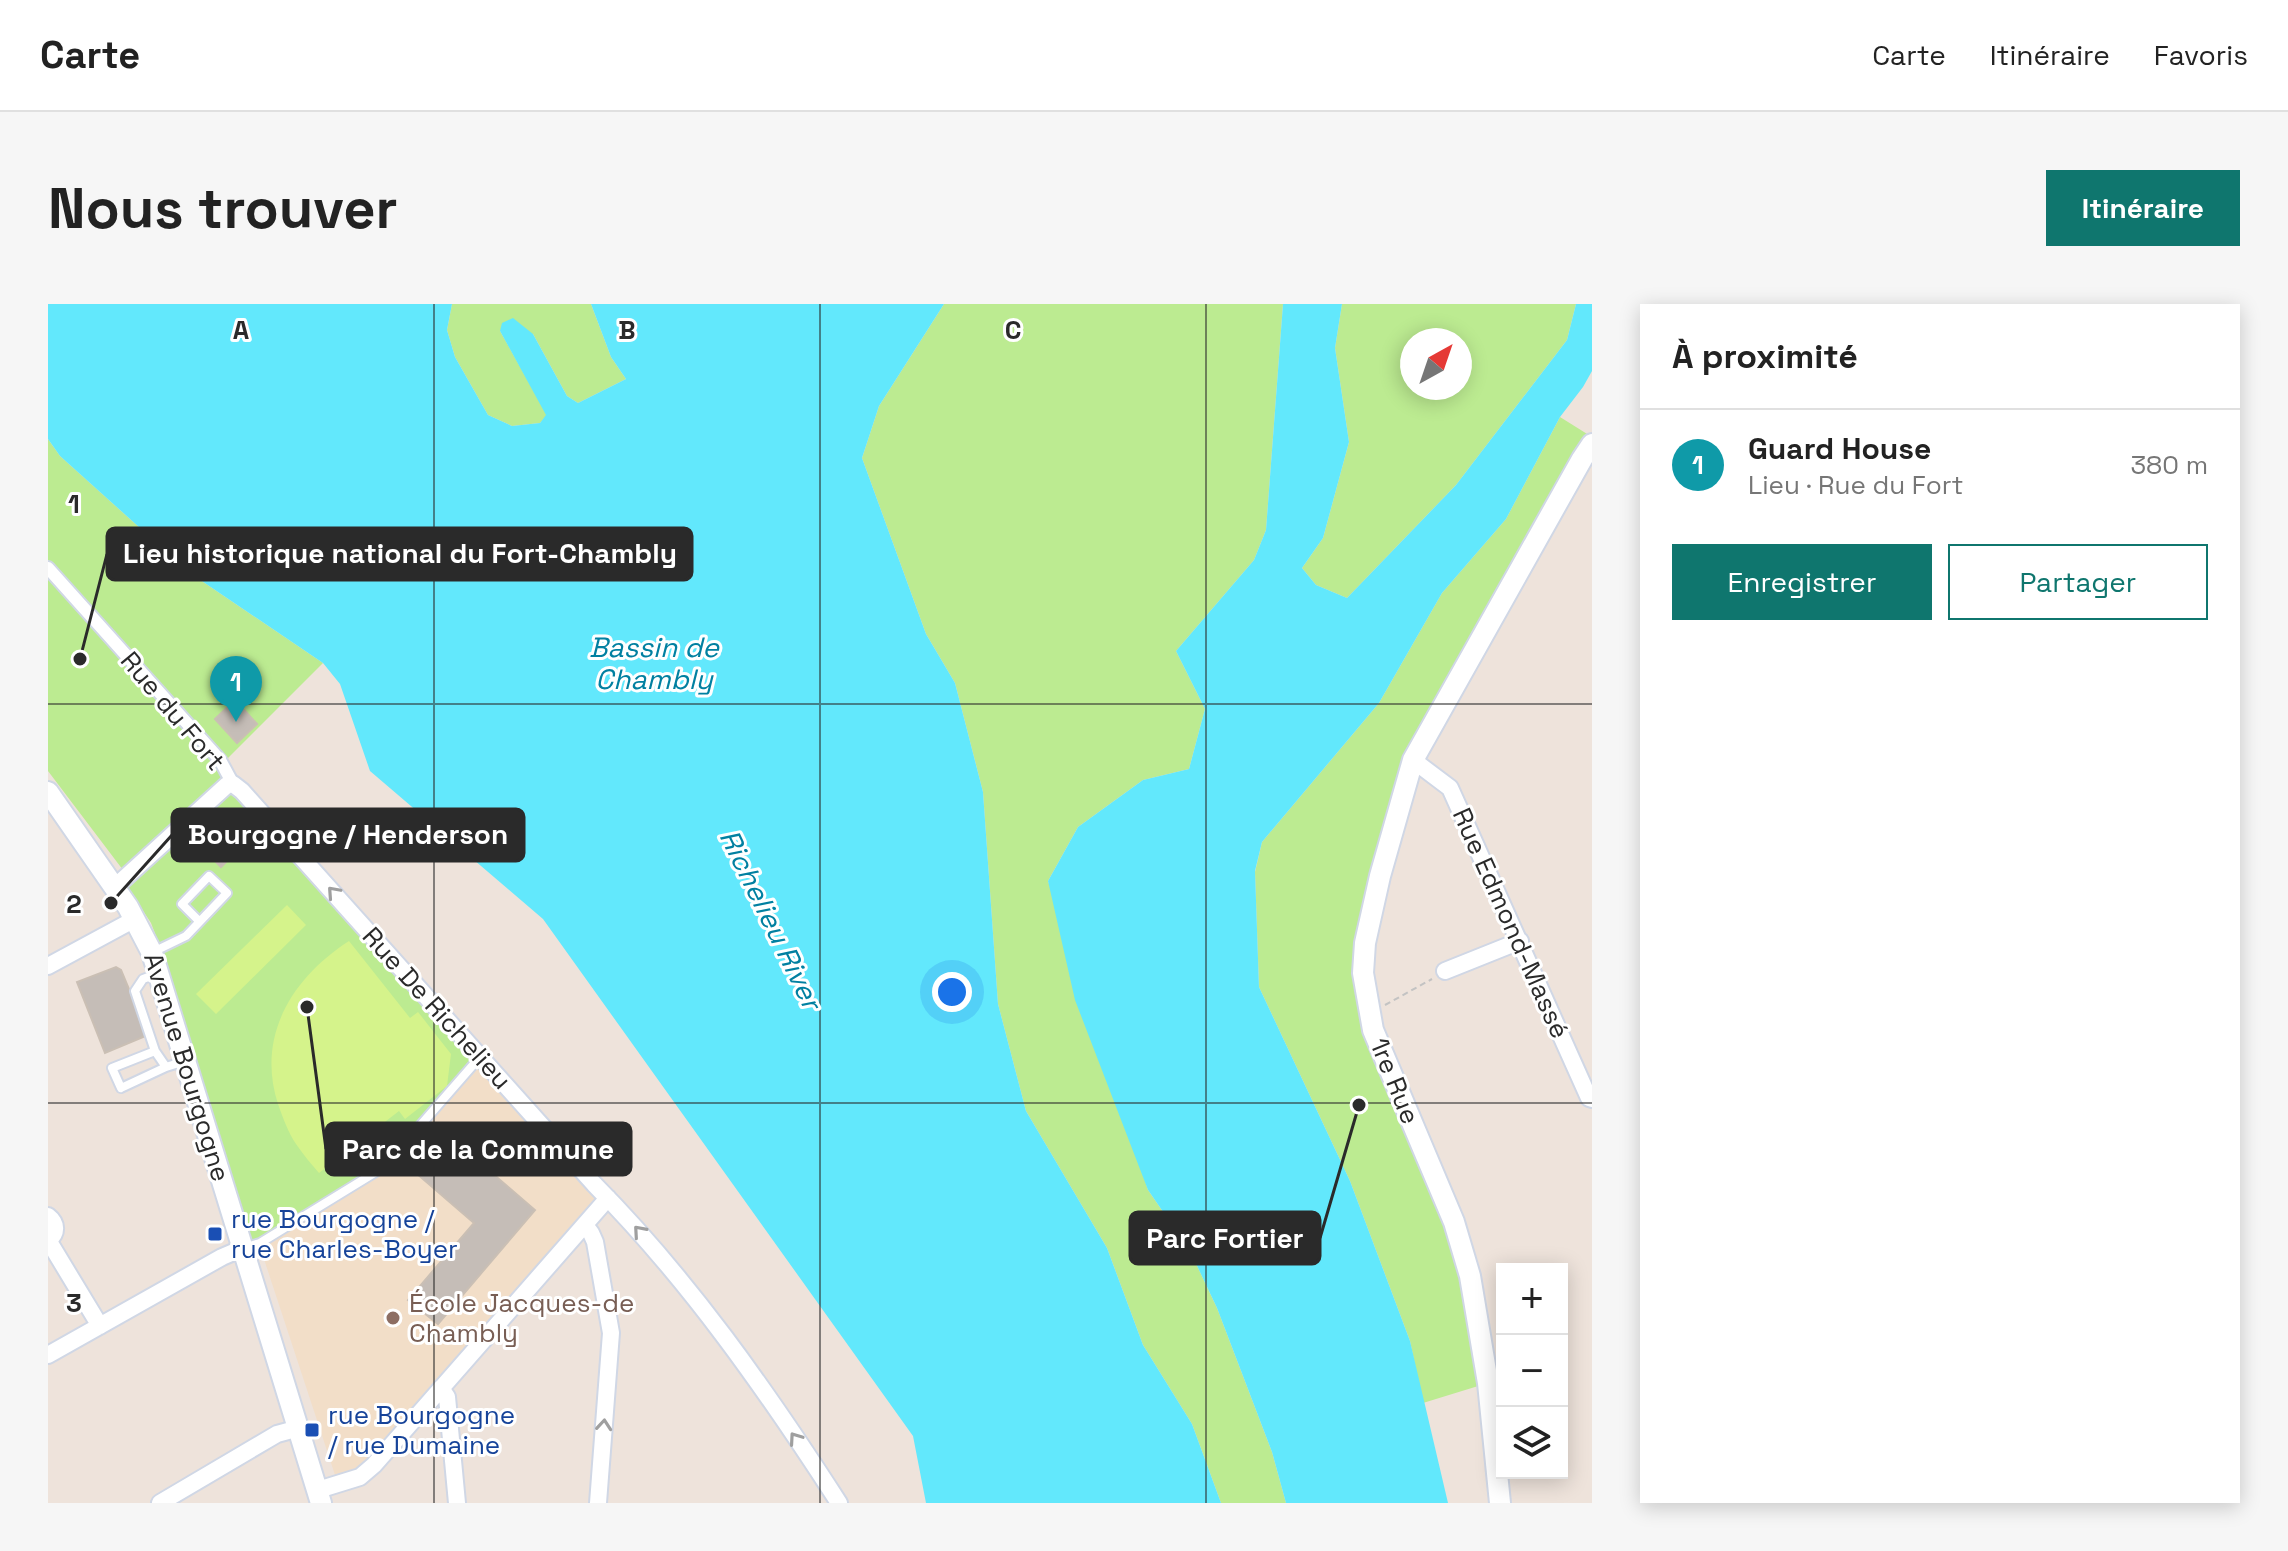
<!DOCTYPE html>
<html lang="fr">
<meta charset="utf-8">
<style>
body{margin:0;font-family:"Space Grotesk",sans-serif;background:#f6f6f6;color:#222}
.controls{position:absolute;right:24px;bottom:24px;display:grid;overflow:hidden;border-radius:0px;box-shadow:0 4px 20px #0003}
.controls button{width:72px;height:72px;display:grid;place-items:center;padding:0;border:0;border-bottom:2px solid #e0e0e0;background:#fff;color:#222;font:40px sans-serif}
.compass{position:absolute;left:1352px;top:24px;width:72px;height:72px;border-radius:50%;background:#fff;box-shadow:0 4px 20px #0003;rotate:40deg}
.you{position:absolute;left:904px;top:688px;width:28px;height:28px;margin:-20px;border:6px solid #fff;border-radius:50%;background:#1a73e8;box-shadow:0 0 0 12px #1a73e833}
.badge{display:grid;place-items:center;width:52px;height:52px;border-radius:50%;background:#0f766e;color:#fff;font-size:26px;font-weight:700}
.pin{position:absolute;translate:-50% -66px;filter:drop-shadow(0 2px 4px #0008)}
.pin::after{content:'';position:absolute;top:42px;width:28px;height:24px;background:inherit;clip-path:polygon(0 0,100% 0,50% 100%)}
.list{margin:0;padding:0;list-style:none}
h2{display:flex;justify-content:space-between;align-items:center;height:104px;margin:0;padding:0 32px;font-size:34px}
h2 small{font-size:26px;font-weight:400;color:#767676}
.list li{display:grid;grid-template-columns:52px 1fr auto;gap:24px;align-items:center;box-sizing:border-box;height:112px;padding:0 32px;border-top:2px solid #e0e0e0}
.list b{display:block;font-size:30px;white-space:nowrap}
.list p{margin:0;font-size:26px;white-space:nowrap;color:#767676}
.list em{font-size:26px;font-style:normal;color:#767676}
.actions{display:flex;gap:16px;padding:24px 32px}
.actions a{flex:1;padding:18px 0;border:2px solid #0f766e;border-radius:0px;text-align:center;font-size:28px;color:#0f766e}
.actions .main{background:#0f766e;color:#fff}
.icon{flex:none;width:44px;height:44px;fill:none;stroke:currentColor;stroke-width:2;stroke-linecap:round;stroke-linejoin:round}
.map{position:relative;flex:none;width:1544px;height:1199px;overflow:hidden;border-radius:0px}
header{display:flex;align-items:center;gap:48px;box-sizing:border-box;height:112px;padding:0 40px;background:#fff;border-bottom:2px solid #e0e0e0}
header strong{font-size:38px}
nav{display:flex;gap:44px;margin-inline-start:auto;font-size:28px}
.intro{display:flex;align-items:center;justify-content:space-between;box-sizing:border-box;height:192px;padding:0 48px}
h1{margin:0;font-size:56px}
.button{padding:20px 36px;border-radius:0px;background:#0f766e;color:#fff;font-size:28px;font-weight:700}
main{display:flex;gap:48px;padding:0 48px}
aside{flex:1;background:#fff;border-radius:0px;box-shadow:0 4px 20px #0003}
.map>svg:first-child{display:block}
</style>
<header>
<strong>Carte</strong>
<nav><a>Carte</a><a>Itinéraire</a><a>Favoris</a></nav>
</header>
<div class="intro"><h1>Nous trouver</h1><a class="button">Itinéraire</a></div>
<main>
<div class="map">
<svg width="1544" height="1199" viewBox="0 0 1544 1199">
<rect width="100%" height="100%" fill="#eee3db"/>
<!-- education -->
<path fill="#f2dec8" d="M432,762L556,899L319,1166L288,1174L212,943L336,866Z"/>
<!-- green -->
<path fill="#bceb91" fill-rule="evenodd" d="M404,0H543L563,53L578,75L530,99L519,92L485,30L452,27L499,111L492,119L464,122L440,111L407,53L399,26Z
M896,0H1235L1218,226L1206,256L1128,347L1157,405L1141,465L1095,476L1030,523L1000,577L1100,886L1142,947L1169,1004L1224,1148L1238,1199H1173L1144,1120L1095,1041L1059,944L978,807L950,700L935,488L907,379L878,330L814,154L831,102Z
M1294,0H1528L1519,36L1408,181L1299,294L1268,281L1254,264L1275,234L1301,138L1287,44ZM1364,36H1412V84H1364Z
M1512,113L1544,133L1374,437L1315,669L1406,918L1440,1079L1375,1099L1362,1037L1302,877L1211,683L1207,568L1214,538L1331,399L1394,289L1458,215Z
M0,135L12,152L142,269L275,359L180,454L183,469L75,566L0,467Z
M179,481L433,753L336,863L204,941L111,640L103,619L75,576Z"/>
<!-- pitch -->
<path fill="#d5f38b" d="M239,601L258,621L168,710L148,690Z
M301,637L362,714L370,708L403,750L399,782L357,815L351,807L271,869C263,860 255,850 248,840C240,828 235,814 230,800C208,732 244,674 301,637Z"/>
<!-- water -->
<path fill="#62e8fc" d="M0,0H404L399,26L407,53L440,111L464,122L492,119L498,111L452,27L454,19L465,14L485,30L519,92L530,99L578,75L563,53L543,0H896L831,102L814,154L878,330L907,379L935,488L950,700L978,807L1059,944L1095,1041L1144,1120L1173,1199H878L865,1132L495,615L322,467L292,380L275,359L142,269L12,152L0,135Z
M1235,0H1294L1287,44L1301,138L1275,234L1254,264L1268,281L1299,294L1408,181L1519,36L1528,0H1544V67L1535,83L1512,113L1458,215L1394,289L1331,399L1214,538L1207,567L1211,683L1302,877L1362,1037L1400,1199H1238L1224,1148L1169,1004L1142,947L1100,886L1027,696L1000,577L1030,523L1095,476L1141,465L1157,405L1128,347L1206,256L1218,226Z"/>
<!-- building -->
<path fill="#c5bdb7" stroke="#cabfb4" stroke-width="2" d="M187,396L209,420L189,439L167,415Z
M167,534L185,551L173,563L156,546Z
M68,663L73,666L100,731L57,749L29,678Z
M386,819L487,906L390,1020L360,996L426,919L354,857Z"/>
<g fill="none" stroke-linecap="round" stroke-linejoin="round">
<!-- service casing -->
<g stroke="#d0d7e5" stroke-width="12">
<path id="service" d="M105,648L138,632L179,589L161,572L134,600L151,617
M111,669L95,675L87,687L107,747L118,763
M107,747L64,764L73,784L118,763L137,757
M195,944L212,939L336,863L432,753"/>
</g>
<!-- pedestrian casing -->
<g stroke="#d0d7e5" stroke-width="16">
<path id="pedestrian" d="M0,264L172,456L185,480"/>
</g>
<!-- minor casing -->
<g stroke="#d0d7e5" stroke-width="20">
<path id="minor" d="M1365,456L1402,484L1541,794L1544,795
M67,583L179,481L185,480L194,487L546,880C641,976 718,1086 791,1199
M0,662L87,615
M1397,667L1472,637
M0,912C9,919 10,929 0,937
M537,921L543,929L547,938L563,1029L550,1199
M0,936L52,1022
M0,1051L174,953L195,944
M393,1084L399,1093L409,1199
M270,1186L312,1173L326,1161L560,894
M112,1199L229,1130L251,1124"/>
</g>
<!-- tertiary casing -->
<g stroke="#d0d7e5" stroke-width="24">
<path id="tertiary" d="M0,488L80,603L104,649L273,1199
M1452,1199L1440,1079L1422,972L1406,918L1325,726L1315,669L1317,639L1332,572L1365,456L1534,155L1544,140"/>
</g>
<!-- path -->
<path stroke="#c3c3c3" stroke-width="2" stroke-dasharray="6 4" stroke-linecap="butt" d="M1337,701L1384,675"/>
<!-- service -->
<use href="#service" stroke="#fff" stroke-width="8"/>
<!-- pedestrian -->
<use href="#pedestrian" stroke="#fff" stroke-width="12"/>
<!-- minor -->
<use href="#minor" stroke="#fff" stroke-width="16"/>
<!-- tertiary -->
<use href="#tertiary" stroke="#fff" stroke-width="20"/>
</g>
<!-- one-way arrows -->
<defs><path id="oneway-chevron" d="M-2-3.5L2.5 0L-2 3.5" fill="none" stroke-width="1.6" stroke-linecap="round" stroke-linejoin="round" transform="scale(2)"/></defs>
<g stroke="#9f9f9f">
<use href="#oneway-chevron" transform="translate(285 588) rotate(-132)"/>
<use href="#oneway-chevron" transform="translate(591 927) rotate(-131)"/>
<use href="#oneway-chevron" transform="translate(556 1121) rotate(-85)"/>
<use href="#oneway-chevron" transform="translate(747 1134) rotate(-125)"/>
</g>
<!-- grid -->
<path fill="none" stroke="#2a2a2a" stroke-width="2" stroke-opacity="0.55" d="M386,0V1199M772,0V1199M1158,0V1199M0,400H1544M0,799H1544"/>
<!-- markers -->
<g fill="#1a4fb4" stroke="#fff" stroke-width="3">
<rect x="159" y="922" width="16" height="16" rx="4"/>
<rect x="256" y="1118" width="16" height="16" rx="4"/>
</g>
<circle fill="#8d6e63" stroke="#fff" stroke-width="3" cx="345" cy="1014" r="8"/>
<g text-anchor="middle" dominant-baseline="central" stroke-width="6" stroke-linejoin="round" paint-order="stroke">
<!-- street labels -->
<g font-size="26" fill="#2a2a2a" stroke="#fff">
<text transform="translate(125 407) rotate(50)">Rue du Fort</text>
<text transform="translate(1463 619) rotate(66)">Rue Edmond-Massé</text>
<text transform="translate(389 704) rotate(48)">Rue De Richelieu</text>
<text transform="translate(139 763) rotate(73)">Avenue Bourgogne</text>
<text transform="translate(1347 777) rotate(68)">1re Rue</text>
</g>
<!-- transit labels -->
<g font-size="26" fill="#164399" stroke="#fff" text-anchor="start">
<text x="183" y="915">rue Bourgogne /<tspan x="183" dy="30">rue Charles-Boyer</tspan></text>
<text x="280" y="1111">rue Bourgogne<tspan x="280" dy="30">/ rue Dumaine</tspan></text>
</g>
<!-- education labels -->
<g font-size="26" fill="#785e54" stroke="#fff" text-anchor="start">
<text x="361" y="999">École Jacques-de<tspan x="361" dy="30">Chambly</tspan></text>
</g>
<!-- water labels -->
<g font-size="28" font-style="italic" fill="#0180a1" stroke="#fff">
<text x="606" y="343">Bassin de<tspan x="606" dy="32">Chambly</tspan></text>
<text transform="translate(723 615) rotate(64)">Richelieu River</text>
</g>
</g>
<g font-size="26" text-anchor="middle" font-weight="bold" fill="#2a2a2a" stroke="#fff" stroke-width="6" stroke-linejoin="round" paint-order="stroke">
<text x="193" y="35">A</text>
<text x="579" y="35">B</text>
<text x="965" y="35">C</text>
<text x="26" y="209">1</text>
<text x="26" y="609">2</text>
<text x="26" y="1008">3</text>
</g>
<!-- callouts -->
<path fill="none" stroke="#2a2a2a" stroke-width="3" d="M32 355L59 250M63 599L124 531M259 703L278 845M1311 801L1272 934"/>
<g fill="#2a2a2a" stroke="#fff" stroke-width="3">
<circle cx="32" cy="355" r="8"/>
<circle cx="63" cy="599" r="8"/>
<circle cx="259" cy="703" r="8"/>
<circle cx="1311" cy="801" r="8"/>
</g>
<g fill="#2a2a2a" stroke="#2a2a2a" stroke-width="3">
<rect x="59" y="224" width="585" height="52" rx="8"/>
<rect x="124" y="505" width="352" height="52" rx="8"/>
<rect x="278" y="819" width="305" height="52" rx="8"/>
<rect x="1082" y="908" width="190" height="52" rx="8"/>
</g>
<g font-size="28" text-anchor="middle" font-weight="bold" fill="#fff">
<text x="352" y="259">Lieu historique national du Fort-Chambly</text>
<text x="300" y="540">Bourgogne / Henderson</text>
<text x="430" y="855">Parc de la Commune</text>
<text x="1177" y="944">Parc Fortier</text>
</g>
</svg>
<div class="controls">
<button>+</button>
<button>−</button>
<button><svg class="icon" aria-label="layers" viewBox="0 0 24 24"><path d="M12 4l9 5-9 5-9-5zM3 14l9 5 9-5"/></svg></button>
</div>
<svg class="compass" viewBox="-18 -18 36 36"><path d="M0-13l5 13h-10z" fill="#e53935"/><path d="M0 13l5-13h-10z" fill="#767676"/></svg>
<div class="you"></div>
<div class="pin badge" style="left:188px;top:418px;background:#0f9aa8">1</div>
</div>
<aside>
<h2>À proximité<small></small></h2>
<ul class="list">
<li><span class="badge" style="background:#0f9aa8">1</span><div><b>Guard House</b><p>Lieu · Rue du Fort</p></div><em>380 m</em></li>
</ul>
<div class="actions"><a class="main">Enregistrer</a><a>Partager</a></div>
</aside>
</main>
